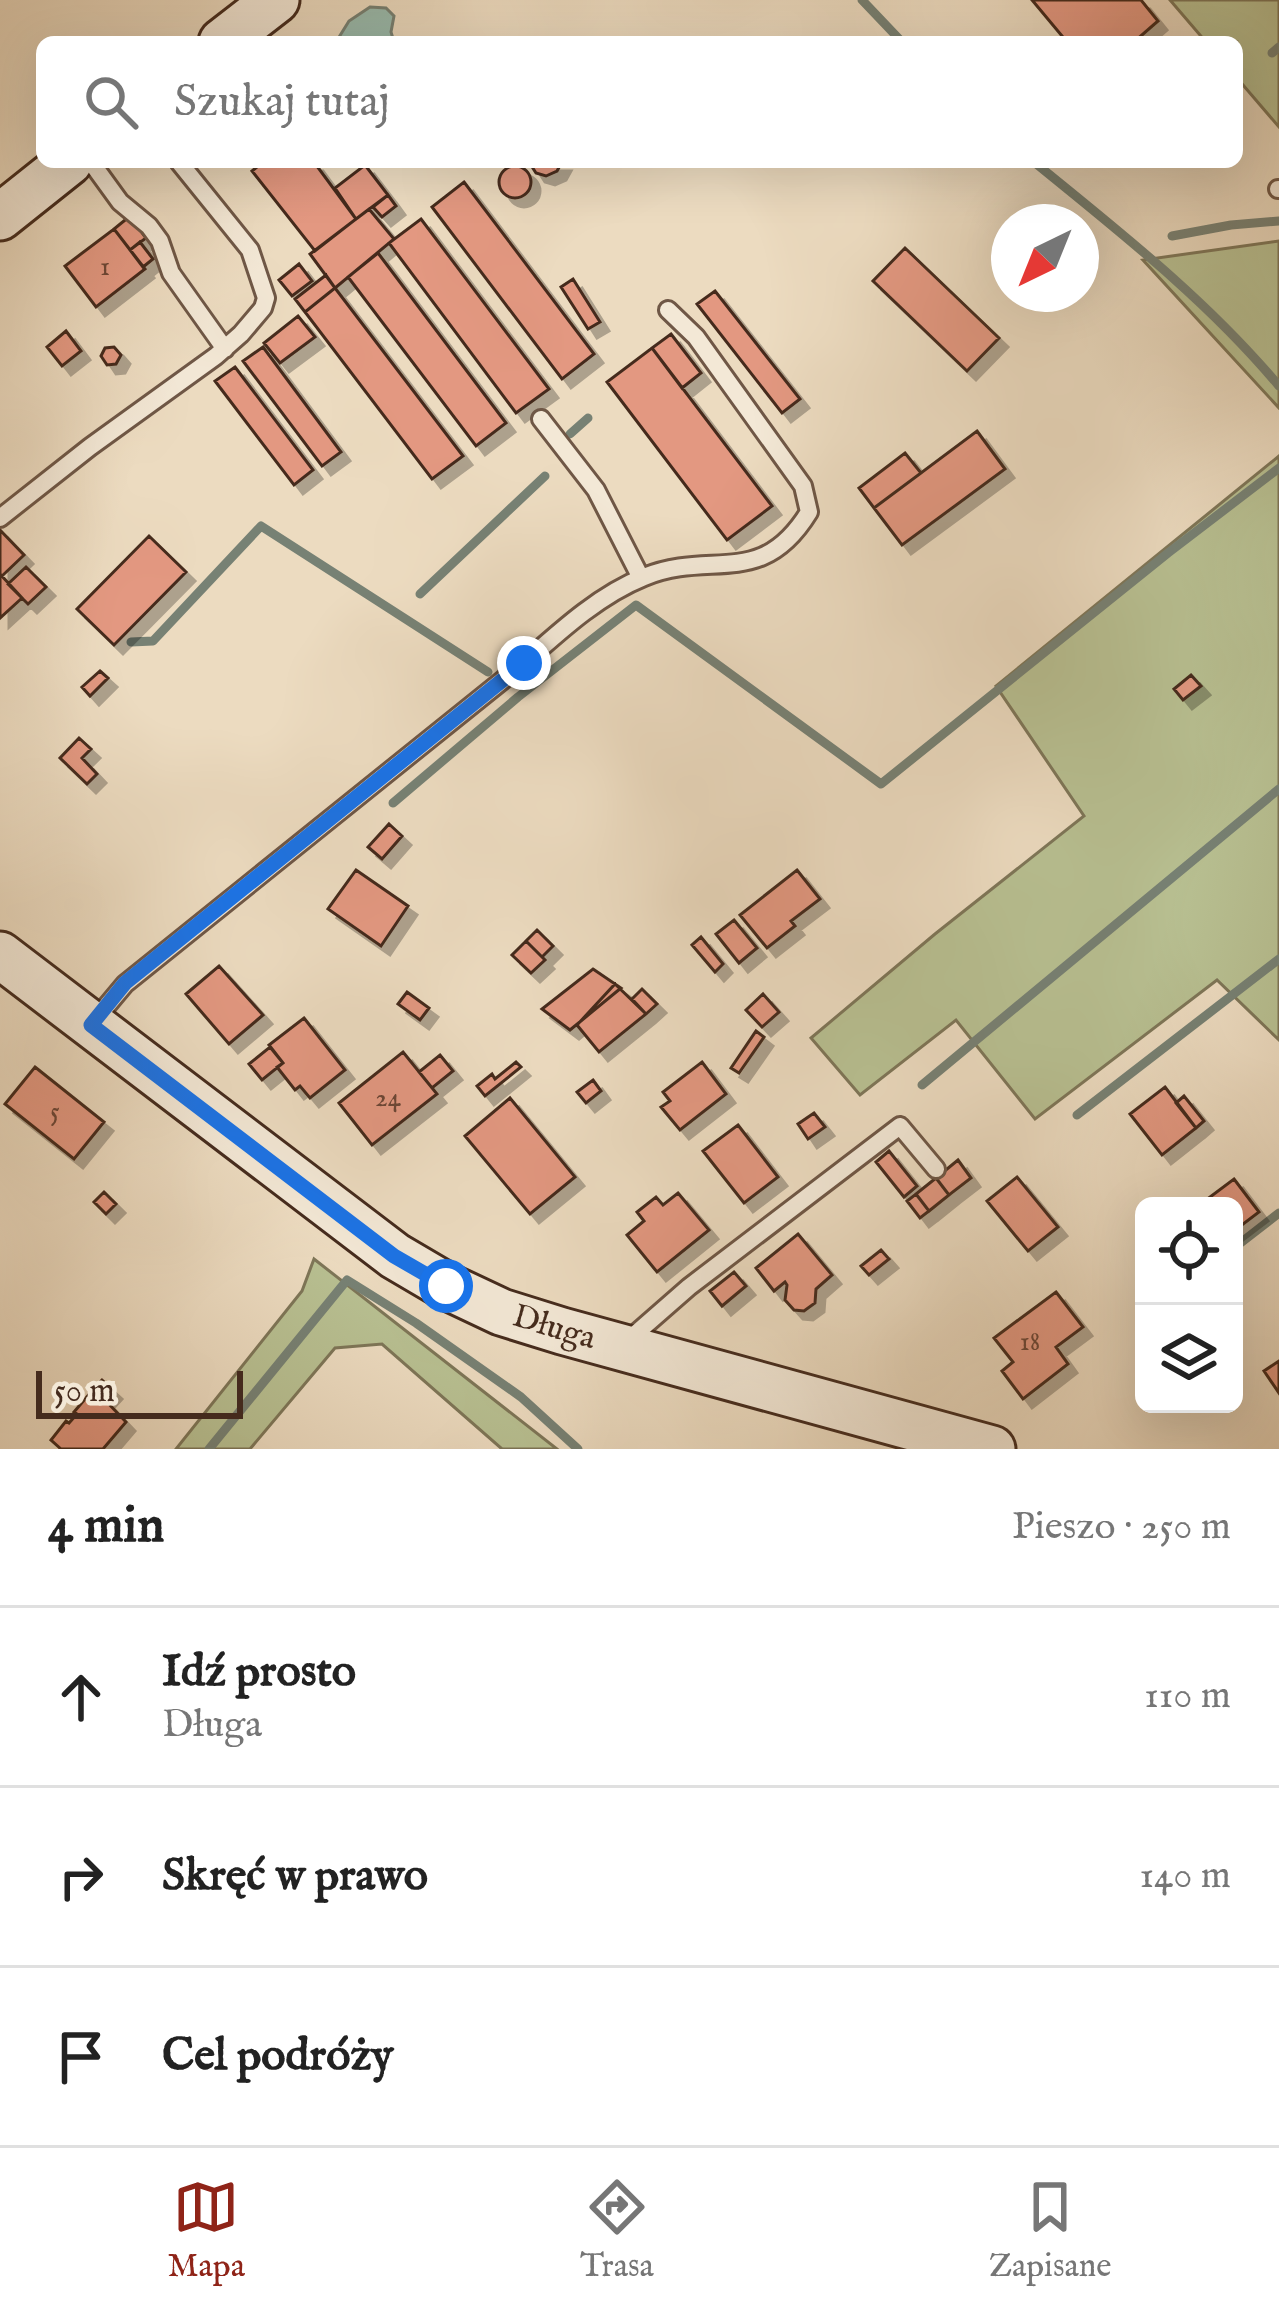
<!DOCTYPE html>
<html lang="pl">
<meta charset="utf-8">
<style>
body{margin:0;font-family:"IM FELL English",serif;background:#f6f6f6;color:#222}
.controls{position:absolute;right:36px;bottom:36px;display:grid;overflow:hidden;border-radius:18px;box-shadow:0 12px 48px #0002}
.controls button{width:108px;height:108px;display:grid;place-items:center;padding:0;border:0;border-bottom:3px solid #e0e0e0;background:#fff;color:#222;font:60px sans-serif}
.compass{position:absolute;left:991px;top:204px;width:108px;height:108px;border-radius:50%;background:#fff;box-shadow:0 12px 48px #0002;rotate:223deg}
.scale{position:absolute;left:36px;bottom:30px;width:207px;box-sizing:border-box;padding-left:12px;border:6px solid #452b1d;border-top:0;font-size:33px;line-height:42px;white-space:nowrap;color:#452b1d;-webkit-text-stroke:9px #f3e8d6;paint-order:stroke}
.stop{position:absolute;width:36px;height:36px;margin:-27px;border:9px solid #1a73e8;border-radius:50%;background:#fff}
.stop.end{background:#1a73e8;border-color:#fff;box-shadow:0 3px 12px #0008}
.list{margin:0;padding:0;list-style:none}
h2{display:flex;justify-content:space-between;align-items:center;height:156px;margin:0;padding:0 48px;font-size:51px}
h2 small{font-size:39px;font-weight:400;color:#767676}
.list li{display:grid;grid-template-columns:78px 1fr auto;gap:36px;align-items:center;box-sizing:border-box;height:180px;padding:0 48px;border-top:3px solid #e0e0e0}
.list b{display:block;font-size:45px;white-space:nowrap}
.list p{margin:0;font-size:39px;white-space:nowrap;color:#767676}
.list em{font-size:39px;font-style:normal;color:#767676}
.icon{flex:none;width:66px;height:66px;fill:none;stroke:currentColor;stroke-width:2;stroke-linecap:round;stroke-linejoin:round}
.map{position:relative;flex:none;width:1279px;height:1449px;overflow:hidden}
.search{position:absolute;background:#fff;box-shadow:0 12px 48px #0002;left:36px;right:36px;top:36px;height:132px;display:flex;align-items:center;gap:30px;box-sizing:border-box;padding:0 42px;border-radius:18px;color:#767676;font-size:45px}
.sheet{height:696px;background:#fff}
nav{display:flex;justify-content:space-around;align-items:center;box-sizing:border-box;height:168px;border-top:3px solid #e0e0e0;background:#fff;font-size:33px;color:#767676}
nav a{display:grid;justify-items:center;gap:6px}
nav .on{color:#8f2418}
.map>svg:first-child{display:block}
</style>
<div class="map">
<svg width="1279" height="1449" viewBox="0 0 1279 1449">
<defs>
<filter id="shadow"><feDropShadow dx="9" dy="9" stdDeviation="0" flood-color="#0004"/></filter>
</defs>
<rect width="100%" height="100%" fill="#ecdbc0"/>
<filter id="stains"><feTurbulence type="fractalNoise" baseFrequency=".00167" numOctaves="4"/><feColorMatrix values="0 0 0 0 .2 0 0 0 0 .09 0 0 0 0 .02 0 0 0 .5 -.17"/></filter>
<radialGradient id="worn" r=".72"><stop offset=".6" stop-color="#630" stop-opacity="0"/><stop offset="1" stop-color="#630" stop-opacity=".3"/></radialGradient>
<!-- green -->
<path fill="#b8c092" stroke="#7e7658" stroke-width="3" d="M1170,0H1279V127L1237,78V42H1206Z
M1279,241V408L1143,260Z
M1279,456V1040L1217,980L1035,1119L956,1020L860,1095L811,1038L935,934L1084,816L996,686Z
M314,1259L557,1449H502L382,1344L335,1348L250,1449H176L302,1291Z"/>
<!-- water -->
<path fill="#99bbae" stroke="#778174" stroke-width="3" d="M370,7L386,8L394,16L391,32L394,42H336L349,21Z"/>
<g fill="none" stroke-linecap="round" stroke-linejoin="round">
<!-- stream -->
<path stroke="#778174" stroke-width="9" d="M862,0L902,42
M1272,53L1279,47
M1034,162C1120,232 1208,301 1279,386
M1172,236L1231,225L1279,221
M570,434L588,418
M420,594L545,476
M131,642L153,641L261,526L488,672
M393,803L518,697L636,605L881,784L1168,553L1279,468
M922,1085L1279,789
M1077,1115L1279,959
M1234,1248L1279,1213
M209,1449L347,1280L416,1323L521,1397L578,1449"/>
</g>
<!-- building -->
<path fill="#e39881" stroke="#452b1d" stroke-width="3" filter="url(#shadow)" d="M1032,0H1141L1158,21L1134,42H1067Z
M263,162H314L356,219L315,251L252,171Z
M529,162H562L557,171L546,176L536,173Z
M365,165L388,195L356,219L335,188Z
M499 182a16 16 0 1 1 32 0a16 16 0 1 1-32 0Z
M464,182L594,354L562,379L432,207Z
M388,195L396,206L382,217L373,207Z
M369,209L394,239L335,288L310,254Z
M130,216L146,238L130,250L114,229Z
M421,219L549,389L516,413L389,243Z
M114,229L145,269L96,307L65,266Z
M140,242L153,259L143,267L130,250Z
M905,248L999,338L967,371L873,281Z
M378,253L506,423L476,446L348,277Z
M299,264L312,281L292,296L279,280Z
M326,275L335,288L305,312L295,299Z
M573,279L600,322L588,329L561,287Z
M335,288L463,456L432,479L305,312Z
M715,291L800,399L782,413L697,304Z
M298,316L315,337L280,363L264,343Z
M66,331L81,351L62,366L47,347Z
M671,334L701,373L682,388L652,348Z
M114,347L121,355L116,364L107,365L101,356L105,348Z
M263,347L341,452L322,466L243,361Z
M652,348L772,506L727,540L607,382Z
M235,367L313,470L294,485L215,381Z
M977,431L1005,469L902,545L874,508Z
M905,453L921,473L874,508L859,488Z
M0,530L24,555L2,576L0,574Z
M149,536L186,572L114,645L77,609Z
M26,567L46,587L28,604L8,584Z
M0,574L22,598L0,618Z
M100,671L108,678L90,696L82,687Z
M1191,675L1201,686L1183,700L1174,689Z
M79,738L91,749L82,758L97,774L87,784L60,758Z
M389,824L402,836L382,859L368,847Z
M356,870L408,906L381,946L328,909Z
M797,870L820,899L791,921L795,926L767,948L740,915Z
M734,920L757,948L739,963L716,934Z
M537,930L553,946L542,957L526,941Z
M701,937L723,964L715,972L692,945Z
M526,941L545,960L531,973L512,955Z
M219,966L263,1015L229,1044L186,994Z
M593,969L621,988L570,1030L542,1009Z
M615,984L646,1014L599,1052L577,1025Z
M642,989L657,1004L646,1014L632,999Z
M407,992L429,1008L420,1020L398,1004Z
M763,994L779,1012L762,1027L746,1010Z
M304,1018L345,1070L310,1098L300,1086L295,1090L277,1067L283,1063L269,1045Z
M756,1031L764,1037L739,1073L731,1068Z
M270,1047L283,1063L262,1080L249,1064Z
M403,1052L437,1094L372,1145L339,1103Z
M440,1055L453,1071L432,1088L419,1072Z
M516,1062L521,1067L485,1096L477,1086L492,1074L495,1079Z
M702,1062L726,1094L680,1130L661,1107L670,1101L663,1092Z
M35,1067L104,1122L74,1159L5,1104Z
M593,1080L601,1091L586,1103L577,1092Z
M1165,1087L1196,1128L1162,1155L1130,1114Z
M1184,1096L1204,1121L1196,1128L1176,1103Z
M510,1098L575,1177L530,1214L465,1136Z
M814,1113L825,1127L808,1139L798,1124Z
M738,1125L778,1177L744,1203L703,1151Z
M889,1151L917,1186L904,1197L876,1162Z
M958,1160L971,1178L949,1195L936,1178Z
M1017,1177L1058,1227L1028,1251L987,1201Z
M936,1178L949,1195L929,1211L916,1194Z
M1234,1179L1259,1212L1234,1231V1206H1198Z
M104,1192L116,1204L106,1214L94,1202Z
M678,1193L709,1230L657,1272L627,1235L644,1221L637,1212L656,1197L663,1205Z
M916,1194L929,1211L920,1218L907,1201Z
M798,1234L832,1275L816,1289L815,1303L804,1311L794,1310L785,1300L787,1285L785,1282L774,1291L756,1268Z
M881,1250L889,1259L869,1275L861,1266Z
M734,1272L746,1286L722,1306L710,1291Z
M1056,1292L1083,1327L1056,1347L1068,1364L1023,1399L1002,1371L1013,1362L994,1338Z
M1279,1361V1393L1264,1371Z
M102,1380L113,1390L102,1402L90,1392Z
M91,1392L102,1401L105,1400L126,1422L103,1449H61L51,1440L66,1421L69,1423L77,1414L74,1412Z"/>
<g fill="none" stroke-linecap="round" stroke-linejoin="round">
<!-- lane casing -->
<g stroke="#6f5746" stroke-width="22">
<path id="lane" d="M91,162L120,202L149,226L160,241L171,273L225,349
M1278,189H1279
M541,419L596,490L641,578
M0,518L90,447L216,356L241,334L263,308L266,298L250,250L179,162
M94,1021L125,984L524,663C560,631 599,595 644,577C712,549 761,590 809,512L803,486L696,337L668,310
M631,1343L633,1336L689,1287L900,1126L936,1169"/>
</g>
<!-- secondary casing -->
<g stroke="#452b1d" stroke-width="51">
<g id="secondary">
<path d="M222,42L276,0"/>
<path d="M0,217L69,162"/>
<path id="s1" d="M0,955L395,1256L446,1286L501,1312L562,1331L992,1449"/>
</g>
</g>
<!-- lane -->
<use href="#lane" stroke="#f3e8d6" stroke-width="16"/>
<!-- secondary -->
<use href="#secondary" stroke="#f3e8d6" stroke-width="45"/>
</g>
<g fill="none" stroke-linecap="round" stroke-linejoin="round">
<!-- route -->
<path stroke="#1a73e8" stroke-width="15" d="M446,1286L394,1256L91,1025L125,983L524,663"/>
</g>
<g text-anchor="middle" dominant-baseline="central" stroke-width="12" stroke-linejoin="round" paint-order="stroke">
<!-- number labels -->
<g font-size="27" fill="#6c4636">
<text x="105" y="268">1</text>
<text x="388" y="1099">24</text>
<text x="55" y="1113">5</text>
<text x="1030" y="1343">18</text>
</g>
<!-- street labels -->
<g font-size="33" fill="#452b1d" stroke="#f3e8d6">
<text stroke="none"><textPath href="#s1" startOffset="672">Długa</textPath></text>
</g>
</g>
<rect width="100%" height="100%" filter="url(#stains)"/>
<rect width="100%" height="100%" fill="url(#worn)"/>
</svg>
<div class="controls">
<button><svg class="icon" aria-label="locate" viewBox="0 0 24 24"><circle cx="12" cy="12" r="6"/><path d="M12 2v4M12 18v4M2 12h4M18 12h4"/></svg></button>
<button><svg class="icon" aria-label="layers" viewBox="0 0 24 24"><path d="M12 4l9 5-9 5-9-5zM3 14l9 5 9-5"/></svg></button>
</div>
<svg class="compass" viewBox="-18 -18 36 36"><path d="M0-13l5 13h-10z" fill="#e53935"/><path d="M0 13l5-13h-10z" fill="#767676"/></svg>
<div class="scale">50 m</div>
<div class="stop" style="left:446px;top:1286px"></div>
<div class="stop end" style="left:524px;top:663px"></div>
<div class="search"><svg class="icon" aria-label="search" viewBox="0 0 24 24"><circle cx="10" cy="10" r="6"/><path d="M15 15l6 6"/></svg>Szukaj tutaj</div>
</div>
<section class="sheet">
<h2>4 min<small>Pieszo · 250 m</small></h2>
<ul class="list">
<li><svg class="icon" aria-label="ahead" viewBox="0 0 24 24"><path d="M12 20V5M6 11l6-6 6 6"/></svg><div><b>Idź prosto</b><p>Długa</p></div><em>110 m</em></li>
<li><svg class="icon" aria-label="right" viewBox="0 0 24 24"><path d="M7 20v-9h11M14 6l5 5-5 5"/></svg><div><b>Skręć w prawo</b></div><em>140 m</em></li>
<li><svg class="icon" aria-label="arrive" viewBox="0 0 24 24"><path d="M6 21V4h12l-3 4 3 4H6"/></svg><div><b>Cel podróży</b></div></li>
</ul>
</section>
<nav>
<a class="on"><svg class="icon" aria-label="map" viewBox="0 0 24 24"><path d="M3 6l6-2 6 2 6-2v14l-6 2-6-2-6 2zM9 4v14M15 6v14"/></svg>Mapa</a>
<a><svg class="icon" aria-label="directions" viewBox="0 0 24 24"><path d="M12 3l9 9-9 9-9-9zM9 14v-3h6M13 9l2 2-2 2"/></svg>Trasa</a>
<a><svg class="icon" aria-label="saved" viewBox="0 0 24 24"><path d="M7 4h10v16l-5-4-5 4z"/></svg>Zapisane</a>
</nav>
